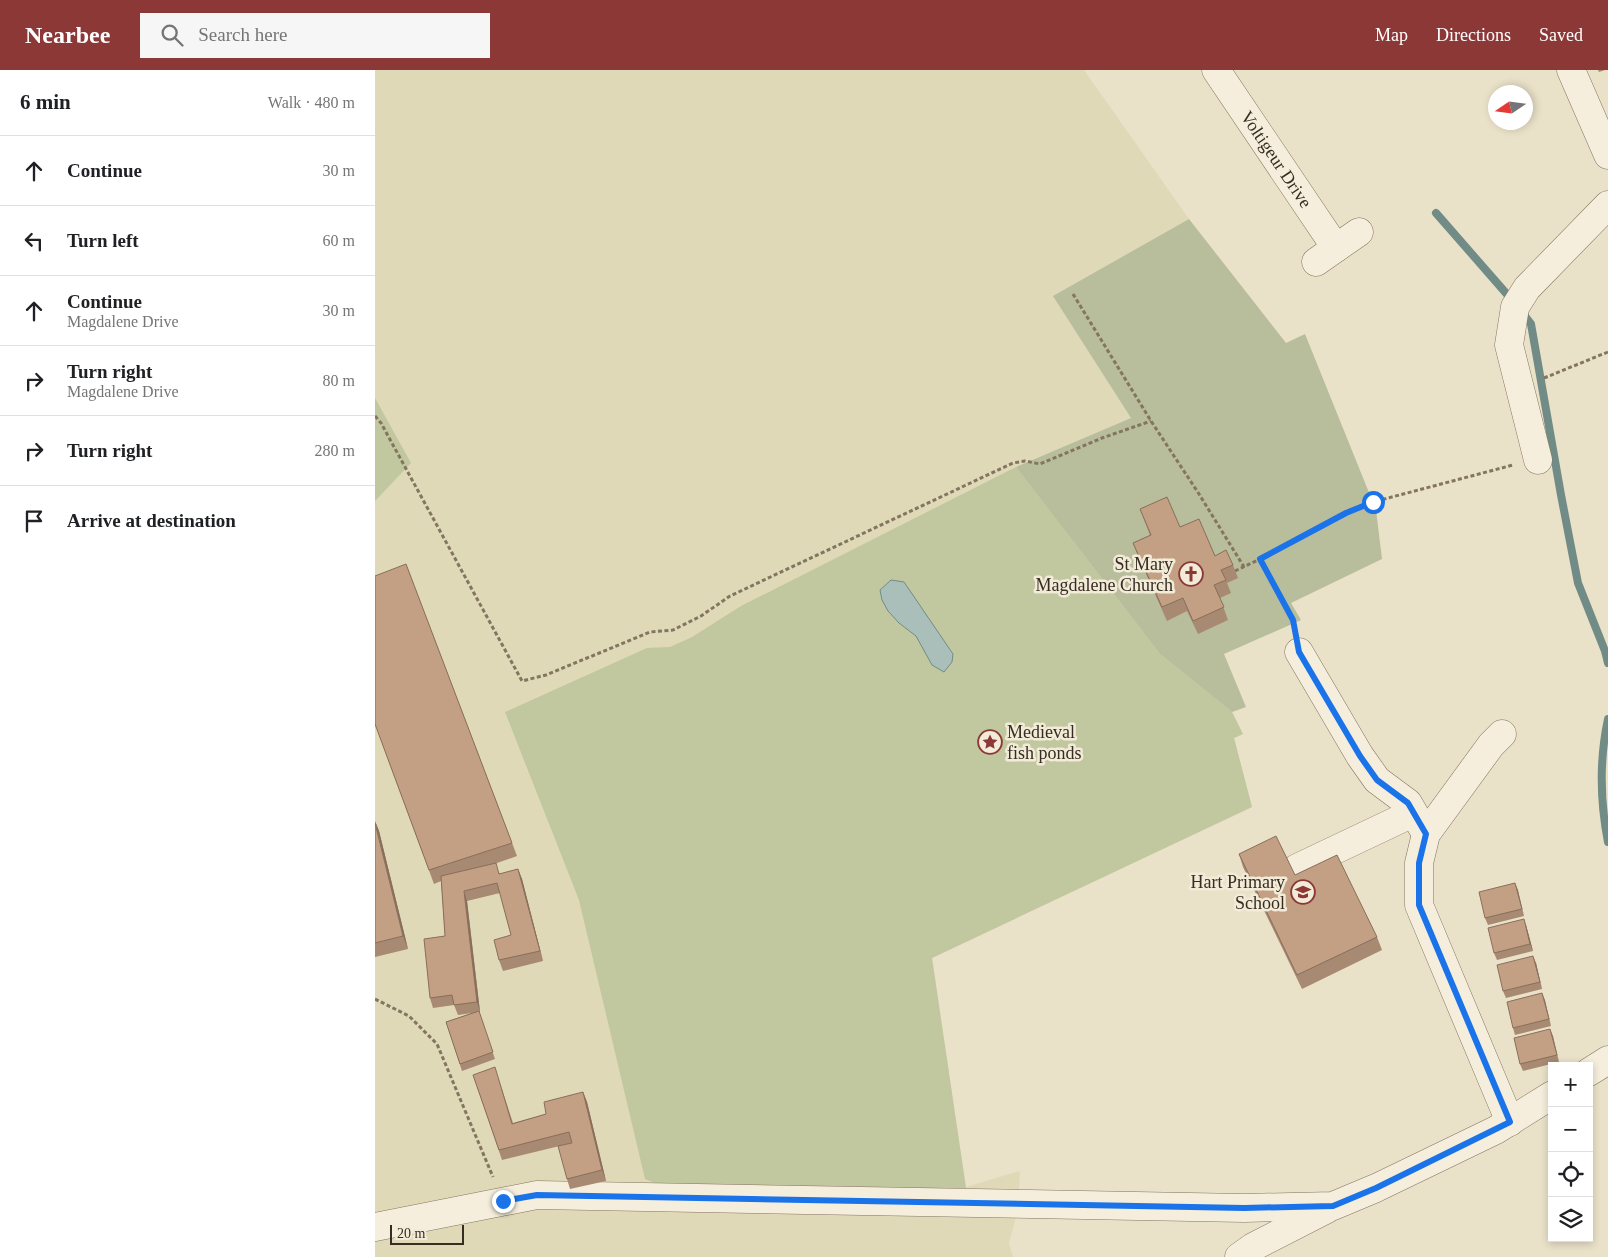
<!DOCTYPE html>
<meta charset="utf-8">
<style>
body{margin:0;font-family:Georgia,serif;background:#f6f6f6;color:#202124}
.controls{position:absolute;right:15px;bottom:15px;display:grid;overflow:hidden;border-radius:0px;box-shadow:0 2px 8px #0003}
.controls button{width:45px;height:45px;display:grid;place-items:center;padding:0;border:0;border-bottom:1px solid #e0e0e0;background:#fff;color:#202124;font:25px sans-serif}
.compass{position:absolute;left:1113px;top:15px;width:45px;height:45px;border-radius:50%;background:#fff;box-shadow:0 2px 8px #0003;rotate:257deg}
.scale{position:absolute;left:15px;bottom:12px;width:74px;box-sizing:border-box;padding-left:5px;border:2px solid #362c22;border-top:0;font-size:14px;line-height:18px;white-space:nowrap;color:#362c22;-webkit-text-stroke:4px #f2ebd8;paint-order:stroke}
.stop{position:absolute;width:15px;height:15px;margin:-11px;border:4px solid #1a73e8;border-radius:50%;background:#fff}
.stop.end{background:#1a73e8;border-color:#fff;box-shadow:0 1px 5px #0008}
.list{margin:0;padding:0;list-style:none}
h2{display:flex;justify-content:space-between;align-items:center;height:65px;margin:0;padding:0 20px;font-size:21px}
h2 small{font-size:16px;font-weight:400;color:#757577}
.list li{display:grid;grid-template-columns:32px 1fr auto;gap:15px;align-items:center;box-sizing:border-box;height:70px;padding:0 20px;border-top:1px solid #e0e0e0}
.list b{display:block;font-size:19px;white-space:nowrap}
.list p{margin:0;font-size:16px;white-space:nowrap;color:#757577}
.list em{font-size:16px;font-style:normal;color:#757577}
.icon{flex:none;width:28px;height:28px;fill:none;stroke:currentColor;stroke-width:2;stroke-linecap:round;stroke-linejoin:round}
.map{position:relative;flex:none;width:1233px;height:1187px;overflow:hidden}
header{display:flex;align-items:center;gap:30px;box-sizing:border-box;height:70px;padding:0 25px;background:#8c3837;color:#fff}
header strong{font-size:24px}
nav{display:flex;gap:28px;margin-inline-start:auto;font-size:18px}
.search{width:350px;height:45px;background:#f6f6f6;display:flex;align-items:center;gap:12px;box-sizing:border-box;padding:0 18px;border-radius:0px;color:#757577;font-size:19px}
main{display:flex}
aside{flex:1;background:#fff}
.map>svg:first-child{display:block}
</style>
<header>
<strong>Nearbee</strong>
<div class="search"><svg class="icon" aria-label="search" viewBox="0 0 24 24"><circle cx="10" cy="10" r="6"/><path d="M15 15l6 6"/></svg>Search here</div>
<nav><a>Map</a><a>Directions</a><a>Saved</a></nav>
</header>
<main>
<aside>
<h2>6 min<small>Walk · 480 m</small></h2>
<ul class="list">
<li><svg class="icon" aria-label="ahead" viewBox="0 0 24 24"><path d="M12 20V5M6 11l6-6 6 6"/></svg><div><b>Continue</b></div><em>30 m</em></li>
<li><svg class="icon" aria-label="left" viewBox="0 0 24 24"><path d="M17 20v-9H6M10 6l-5 5 5 5"/></svg><div><b>Turn left</b></div><em>60 m</em></li>
<li><svg class="icon" aria-label="ahead" viewBox="0 0 24 24"><path d="M12 20V5M6 11l6-6 6 6"/></svg><div><b>Continue</b><p>Magdalene Drive</p></div><em>30 m</em></li>
<li><svg class="icon" aria-label="right" viewBox="0 0 24 24"><path d="M7 20v-9h11M14 6l5 5-5 5"/></svg><div><b>Turn right</b><p>Magdalene Drive</p></div><em>80 m</em></li>
<li><svg class="icon" aria-label="right" viewBox="0 0 24 24"><path d="M7 20v-9h11M14 6l5 5-5 5"/></svg><div><b>Turn right</b></div><em>280 m</em></li>
<li><svg class="icon" aria-label="arrive" viewBox="0 0 24 24"><path d="M6 21V4h12l-3 4 3 4H6"/></svg><div><b>Arrive at destination</b></div></li>
</ul>
</aside>
<div class="map">
<svg width="1233" height="1187" viewBox="0 0 1233 1187">
<rect width="100%" height="100%" fill="#eae1c9"/>
<!-- farmland -->
<path fill="#dfd9b8" d="M0,0H709L814,149L679,226L756,348L642,397L785,584L857,642L868,664L859,668L877,737L557,888L591,1117L645,1101L643,1140L634,1173L638,1187H0Z"/>
<!-- green -->
<path fill="#c1c79e" d="M0,328L36,393L0,431Z
M641,397L785,584L857,642L868,664L859,668L877,737L557,888L591,1118L446,1119L289,1117L270,1109L204,830L130,642L272,578L295,577L317,567L366,536Z"/>
<!-- cemetery -->
<path fill="#b8bd9c" d="M814,149L911,273L930,264L1001,440L1007,489L916,533L926,550L849,584L871,637L857,642L785,584L641,397L756,348L678,226Z"/>
<!-- water -->
<path fill="#aabfb9" stroke="#718c86" d="M516,510L529,512L578,584L577,592L569,602L557,595L541,566L524,553L513,541L507,530L505,520Z"/>
<g fill="none" stroke-linecap="round" stroke-linejoin="round">
<!-- stream -->
<path stroke="#718c86" stroke-width="8" d="M1061,143L1137,230
M1146,241L1156,254L1186,425L1203,513L1230,581L1233,593
M1233,649C1224,691 1225,731 1233,772"/>
<!-- minor casing -->
<g stroke="#847460" stroke-width="29">
<g id="minor">
<path id="s1" d="M841,0L961,178"/>
<path d="M1196,0L1233,85"/>
<path d="M941,192L984,162"/>
<path d="M1163,390L1134,275L1140,237L1152,218L1233,135"/>
<path d="M924,582L985,686L1002,710L1033,733L1051,764"/>
<path d="M1127,664L1116,675L1051,764L1044,793V835L1135,1052"/>
<path d="M922,798L1038,743"/>
<path d="M1214,1002L1233,990"/>
<path d="M0,1157L162,1125L869,1138L958,1136L1001,1118L1121,1060L1177,1025"/>
<path d="M864,1187L878,1177L952,1139"/>
</g>
</g>
<!-- path -->
<path stroke="#847460" stroke-width="3" stroke-dasharray="4 2.5" stroke-linecap="butt" d="M698,224L776,351L824,424L869,497
M1169,308L1233,282
M0,346L6,353L147,611L171,605L275,562L298,560L326,546L355,526L638,393L650,391L665,394L727,368L776,351
M885,489L971,443L998,432L1138,395
M860,501L885,489L917,550L919,557
M0,929L34,946L62,974L118,1107"/>
<!-- minor -->
<use href="#minor" stroke="#f5eedc" stroke-width="28"/>
</g>
<!-- wall -->
<path fill="#a88972" d="M1223,0H1230L1224,2Z
M765,439L805,457L840,486L858,495L863,508L852,513L856,523L845,528L853,550L823,564L812,541L792,551L763,486L758,473L775,465Z
M31,494L142,786L119,794L125,804L143,799L147,809L168,891L128,901L124,890L136,865L125,823L92,831L105,942L104,943L120,989L87,1001L71,952L97,943L83,945L79,935L58,938L55,928L70,866L66,811L59,814L0,654Z
M0,751L4,761L33,879L0,887Z
M864,784L920,805L1002,867L1007,880L927,919L868,797Z
M1140,813L1149,846L1113,855L1110,848Z
M1151,855L1158,881L1122,890L1119,883Z
M1161,893L1167,919L1131,928L1128,921Z
M1167,923L1176,956L1140,965L1138,958Z
M1175,959L1184,992L1148,1001L1145,994Z
M98,1005L123,1007L138,1053L171,1044L208,1022L212,1032L231,1111L195,1119L192,1109L197,1073L127,1090Z"/>
<!-- shaded-wall -->
<path fill="#886f5c" d="M0,751L4,761L33,879L28,866Z
M143,799L147,809L168,891L165,881Z
M1140,813L1143,820L1149,846L1147,839Z
M89,821L92,831L105,942L102,932Z
M1149,849L1151,855L1158,881L1155,874Z
M1158,886L1161,893L1167,919L1165,912Z
M1167,923L1170,930L1176,956L1174,949Z
M1175,959L1178,966L1184,992L1182,985Z
M208,1022L212,1032L231,1111L227,1100Z"/>
<!-- building -->
<path fill="#c39f84" stroke="#886f5c" d="M792,427L805,457L824,449L840,486L851,480L858,495L846,500L851,510L839,515L849,537L818,551L808,528L787,537L758,473L776,465L765,439Z
M31,494L137,773L54,800L0,654V506Z
M0,753L28,866L0,873Z
M901,766L920,805L962,785L1002,867L922,905L864,784Z
M121,793L124,804L143,799L165,881L124,890L119,870L136,865L122,813L89,821L102,932L79,935L77,925L55,928L49,869L70,866L66,806Z
M1140,813L1147,839L1110,848L1104,822Z
M1149,849L1155,874L1119,883L1113,858Z
M1158,886L1165,912L1128,921L1122,895Z
M1167,923L1174,949L1138,958L1132,932Z
M104,941L118,982L85,994L71,952Z
M1175,959L1182,985L1145,994L1139,968Z
M120,997L137,1054L171,1044L169,1032L208,1022L227,1100L192,1109L183,1076L197,1073L194,1062L124,1080L98,1005Z"/>
<g fill="none" stroke-linecap="round" stroke-linejoin="round">
<!-- route -->
<path stroke="#1a73e8" stroke-width="6" d="M128,1131L162,1125L869,1138L958,1136L1001,1118L1135,1052L1044,835V793L1051,764L1033,733L1002,710L985,686L924,582L918,550L885,489L971,443L998,432"/>
</g>
<!-- icons -->
<defs>
<g id="church-ring" transform="scale(1.25)"><circle r="9.5" fill="#f2ebd8" stroke="#8c3837" stroke-width="1.5"/><path d="M-1.2-6h2.4v3.5h3.3v2.4h-3.3V6h-2.4V-.1h-3.3v-2.4h3.3Z" fill="#8c3837"/></g>
<g id="sight-ring" transform="scale(1.25)"><circle r="9.5" fill="#f2ebd8" stroke="#8c3837" stroke-width="1.5"/><path d="M0-6L1.8-2.2L6-1.7L2.9 1.2L3.7 5.4L0 3.3L-3.7 5.4L-2.9 1.2L-6-1.7L-1.8-2.2Z" fill="#8c3837"/></g>
<g id="school-ring" transform="scale(1.25)"><circle r="9.5" fill="#f2ebd8" stroke="#8c3837" stroke-width="1.5"/><path d="M0-5L7-2L0 1L-7-2ZM-4 1L0 2.5L4 1V4Q0 6-4 4Z" fill="#8c3837"/></g>
</defs>
<g fill-rule="evenodd">
<use href="#church-ring" x="816" y="504"/>
<use href="#sight-ring" x="615" y="672"/>
<use href="#school-ring" x="928" y="822"/>
</g>
<g text-anchor="middle" dominant-baseline="central" stroke-width="5" stroke-linejoin="round" paint-order="stroke">
<!-- street labels -->
<g font-size="18" fill="#362c22" stroke="#f2ebd8">
<text stroke="none"><textPath href="#s1" startOffset="108">Voltigeur Drive</textPath></text>
</g>
<!-- poi labels -->
<g font-size="18" fill="#362c22" stroke="#f2ebd8" text-anchor="end">
<text x="798" y="494">St Mary<tspan x="798" dy="21">Magdalene Church</tspan></text>
<text x="632" y="662" text-anchor="start">Medieval<tspan x="632" dy="21">fish ponds</tspan></text>
<text x="910" y="812">Hart Primary<tspan x="910" dy="21">School</tspan></text>
</g>
</g>
</svg>
<div class="controls">
<button>+</button>
<button>−</button>
<button><svg class="icon" aria-label="locate" viewBox="0 0 24 24"><circle cx="12" cy="12" r="6"/><path d="M12 2v4M12 18v4M2 12h4M18 12h4"/></svg></button>
<button><svg class="icon" aria-label="layers" viewBox="0 0 24 24"><path d="M12 4l9 5-9 5-9-5zM3 14l9 5 9-5"/></svg></button>
</div>
<svg class="compass" viewBox="-18 -18 36 36"><path d="M0-13l5 13h-10z" fill="#e53935"/><path d="M0 13l5-13h-10z" fill="#757577"/></svg>
<div class="scale">20 m</div>
<div class="stop" style="left:998px;top:432px"></div>
<div class="stop end" style="left:128px;top:1131px"></div>
</div>
</main>
